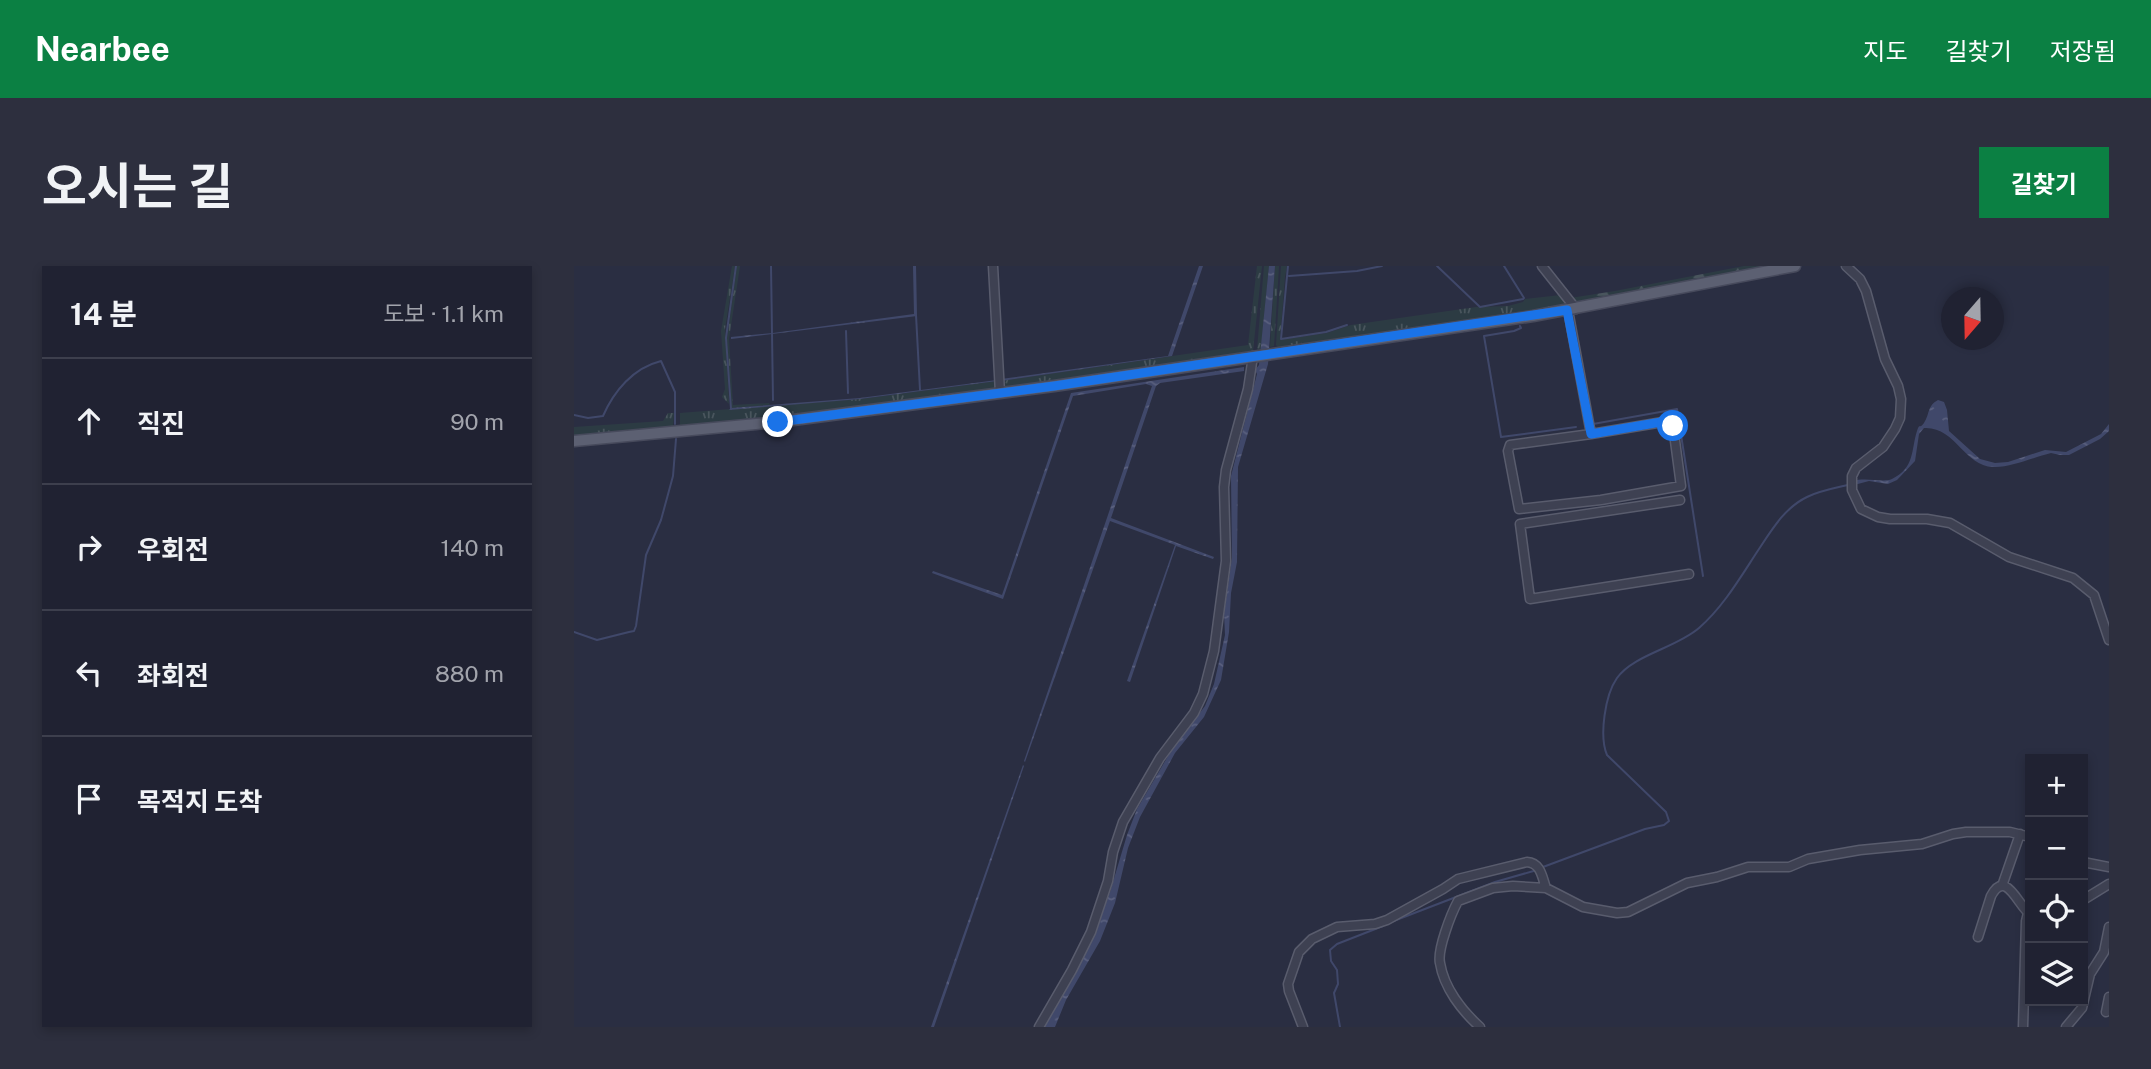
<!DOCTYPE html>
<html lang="ko">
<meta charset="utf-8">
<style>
body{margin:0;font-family:"Public Sans","Noto Sans KR",sans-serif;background:#2d2f3e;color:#f1f3f6}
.controls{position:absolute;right:21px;bottom:21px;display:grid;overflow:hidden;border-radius:0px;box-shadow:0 4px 10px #0003}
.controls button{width:63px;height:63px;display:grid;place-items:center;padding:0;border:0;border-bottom:2px solid #3d3f4d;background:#202232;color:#f1f3f6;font:35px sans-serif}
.compass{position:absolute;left:1367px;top:21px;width:63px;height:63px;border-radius:50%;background:#202232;box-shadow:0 4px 10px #0003;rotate:200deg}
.stop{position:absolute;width:21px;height:21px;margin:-16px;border:5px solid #1a73e8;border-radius:50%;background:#fff}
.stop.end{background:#1a73e8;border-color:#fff;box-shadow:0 2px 7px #0008}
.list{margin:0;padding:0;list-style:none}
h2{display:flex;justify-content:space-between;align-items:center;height:91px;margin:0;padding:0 28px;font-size:30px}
h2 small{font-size:23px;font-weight:400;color:#a2a4ac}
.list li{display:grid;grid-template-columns:46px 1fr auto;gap:21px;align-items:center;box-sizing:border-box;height:126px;padding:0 28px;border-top:2px solid #3d3f4d}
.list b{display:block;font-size:26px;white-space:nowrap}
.list em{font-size:23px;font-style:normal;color:#a2a4ac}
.icon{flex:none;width:38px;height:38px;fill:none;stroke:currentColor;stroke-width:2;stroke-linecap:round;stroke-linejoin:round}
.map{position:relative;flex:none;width:1535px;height:761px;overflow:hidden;border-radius:0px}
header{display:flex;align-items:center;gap:42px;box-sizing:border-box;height:98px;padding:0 35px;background:#0b8043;color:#fff}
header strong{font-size:33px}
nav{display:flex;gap:38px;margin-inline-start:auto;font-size:24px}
.intro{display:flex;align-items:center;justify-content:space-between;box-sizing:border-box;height:168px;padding:0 42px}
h1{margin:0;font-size:49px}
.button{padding:18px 32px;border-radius:0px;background:#0b8043;color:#fff;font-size:24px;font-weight:700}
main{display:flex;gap:42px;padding:0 42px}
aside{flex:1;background:#202232;border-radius:0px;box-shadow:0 4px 10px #0003}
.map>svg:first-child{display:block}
</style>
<header>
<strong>Nearbee</strong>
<nav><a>지도</a><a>길찾기</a><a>저장됨</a></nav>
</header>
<div class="intro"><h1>오시는 길</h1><a class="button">길찾기</a></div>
<main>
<aside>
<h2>14 분<small>도보 · 1.1 km</small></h2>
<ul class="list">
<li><svg class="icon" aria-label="ahead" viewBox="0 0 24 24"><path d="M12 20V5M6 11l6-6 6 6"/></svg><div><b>직진</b></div><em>90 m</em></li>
<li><svg class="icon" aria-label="right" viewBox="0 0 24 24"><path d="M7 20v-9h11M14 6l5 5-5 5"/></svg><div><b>우회전</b></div><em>140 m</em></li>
<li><svg class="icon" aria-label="left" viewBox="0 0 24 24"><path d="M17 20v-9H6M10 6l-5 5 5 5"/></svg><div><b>좌회전</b></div><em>880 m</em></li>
<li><svg class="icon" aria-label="arrive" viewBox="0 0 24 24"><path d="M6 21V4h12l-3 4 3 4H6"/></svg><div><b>목적지 도착</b></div></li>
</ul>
</aside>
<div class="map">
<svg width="1535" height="761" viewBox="0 0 1535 761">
<defs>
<pattern id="grass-tufts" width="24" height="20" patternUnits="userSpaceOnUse" patternTransform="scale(1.75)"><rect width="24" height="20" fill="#2c3b43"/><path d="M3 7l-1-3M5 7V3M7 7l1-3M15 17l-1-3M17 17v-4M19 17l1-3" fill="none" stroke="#49555d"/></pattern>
<pattern id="forest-firs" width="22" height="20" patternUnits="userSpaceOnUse" patternTransform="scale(1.75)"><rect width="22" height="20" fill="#2c3b43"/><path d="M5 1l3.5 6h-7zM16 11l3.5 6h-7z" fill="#49555d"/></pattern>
<pattern id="water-ripples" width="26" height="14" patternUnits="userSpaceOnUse" patternTransform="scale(1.75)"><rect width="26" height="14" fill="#40486a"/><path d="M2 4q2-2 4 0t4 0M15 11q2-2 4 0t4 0" fill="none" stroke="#5a607e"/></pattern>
</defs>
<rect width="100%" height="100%" fill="#2a2e42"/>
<!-- grass -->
<path fill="url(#grass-tufts)" d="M158,0H161L151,63L155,138L148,131L151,123L147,65Z
M163,0H166L155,73L159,139L195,137L196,139L157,142L153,73Z
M683,0H688L679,85L429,122L427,115L674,79Z
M690,0H695L687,83L683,84Z
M701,0H705L700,80L696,81Z
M707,0H713L711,11L706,74L753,67L777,59L902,41L934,40L949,36L951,33L987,29L995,39L704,81L702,79Z
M1190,0H1203L1003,37L1000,36Z
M423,115V123L200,152L106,161V147L286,133Z
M94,147H100L99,161L29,168L0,169V161L89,155Z"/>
<!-- forest -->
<path fill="url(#forest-firs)" d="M1170,0H1190L1000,36L996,32L1041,25Z"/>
<!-- water -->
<path fill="url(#water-ripples)" d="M339,0H342L343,50L157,73V71L199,67L340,48Z
M625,0H629L598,90L427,115V113L594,90Z
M695,0H701L694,98L664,201L663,296L657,327L655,366L647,414L630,451L601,487L566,551L554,582L541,637L526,675L492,734L481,761H470L518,672L536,626L553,569L563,543L597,485L631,440L640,418L651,369L650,347L658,292L657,210L683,108L681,104L685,99Z
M670,101V105L586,117L582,120L537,252L640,291L639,293L602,280L556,416L553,415L601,279L536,255L451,496L450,495L578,120L572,118L499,130L429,333L358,307L359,305L428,329L497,127Z
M423,114V115L286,133L155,144L157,142L286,132Z
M1364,134L1370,136L1373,144L1375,165L1406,193L1421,197L1434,196L1471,184L1492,186L1527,168L1535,158V165L1526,173L1495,189H1486L1477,187C1460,191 1436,202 1419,201C1390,200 1381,160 1350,162L1345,168L1341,195L1323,214L1314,218L1295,215L1280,219L1279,215C1292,211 1309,217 1318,213C1341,202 1337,184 1343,165C1346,156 1345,164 1350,157C1356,148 1353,140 1364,134Z
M449,499L450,500L360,761H357Z"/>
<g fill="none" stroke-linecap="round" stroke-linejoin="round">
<!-- stream -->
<path stroke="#40486a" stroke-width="2" d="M197,0L199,134
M714,0L707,73L752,66L773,59
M863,0L906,41L949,33L950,32L930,0
M715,10L783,5L808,0
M342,49L346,124
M946,60L947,62L940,65L910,70L927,171L1002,161
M272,65L274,127
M157,143L152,72L162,0
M0,149L14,152L29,150C40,125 59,102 87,95L101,126V158
M1019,158L1103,143L1129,310
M0,366L23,374L55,366L60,365L62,360L72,289L87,254L99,210L102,173
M969,601L1071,563L1090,559L1095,555L1092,546L1033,489C1025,470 1031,429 1043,412C1059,389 1102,382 1125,362C1149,341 1166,312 1183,286C1197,265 1210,242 1233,231C1245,225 1261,222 1274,219
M817,656L921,616L963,604
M766,761L760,727L764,718L763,704L757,695L756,684L763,678L809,660"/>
<!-- minor casing -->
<g stroke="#595c6d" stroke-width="11">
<path id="minor" d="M419,0L426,127
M968,0L1002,43
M1272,0L1286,13L1292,25L1311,93L1324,120L1327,133L1326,152L1321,163L1309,181L1282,202L1278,210V224L1287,243L1304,251L1316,253H1353L1376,257L1435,291L1499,312L1520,329L1535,374
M994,44L1017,168L1095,155L1099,160L1107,220L1027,234L945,243L934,185L936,179L1017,168
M1106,234L946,258L956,333L1115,308
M1509,596L1535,601
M1428,620L1446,568
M1509,634L1535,618
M1404,671L1417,630C1432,602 1444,640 1456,648
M1532,746L1535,731
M465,761L498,704L517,666L534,615L539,586L549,556L586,492L620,447L629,428L640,385L652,295L650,221L652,204L674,123L679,90
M729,761L715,725L714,718L725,686L738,673L763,661L801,658L813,654L869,623L884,613L953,596C967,597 968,611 972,622
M906,761C888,745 870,722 866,697C863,684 877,648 884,635L919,622L939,620L972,622L1009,641L1043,647L1054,646L1113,617L1143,611L1174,601H1215L1234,593L1286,584L1348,578L1379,568L1392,566H1436L1456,571
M1449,761L1452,655L1454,647
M1492,761L1508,742L1516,708L1530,686L1535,661"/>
</g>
<!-- major casing -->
<g stroke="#474a5c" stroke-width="13">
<path id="major" d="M0,175L204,156L480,120L959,50L1221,0"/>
</g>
<!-- minor -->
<use href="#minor" stroke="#3e4152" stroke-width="8"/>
<!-- major -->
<use href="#major" stroke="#5c6072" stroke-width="10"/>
</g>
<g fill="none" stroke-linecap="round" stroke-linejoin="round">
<!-- route -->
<path stroke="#1a73e8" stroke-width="9" d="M204,156L480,120L993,44L1017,168L1093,155H1096L1099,160"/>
</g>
</svg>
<div class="controls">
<button>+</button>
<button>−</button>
<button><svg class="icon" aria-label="locate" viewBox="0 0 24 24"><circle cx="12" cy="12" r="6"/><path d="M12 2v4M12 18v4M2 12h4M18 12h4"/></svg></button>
<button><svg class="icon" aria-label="layers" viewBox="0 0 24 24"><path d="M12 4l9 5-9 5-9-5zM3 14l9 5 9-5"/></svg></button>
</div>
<svg class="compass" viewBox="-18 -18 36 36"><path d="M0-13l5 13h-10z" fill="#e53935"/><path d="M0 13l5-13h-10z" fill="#a2a4ac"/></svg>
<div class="stop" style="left:1099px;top:160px"></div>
<div class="stop end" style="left:204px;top:156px"></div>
</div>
</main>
